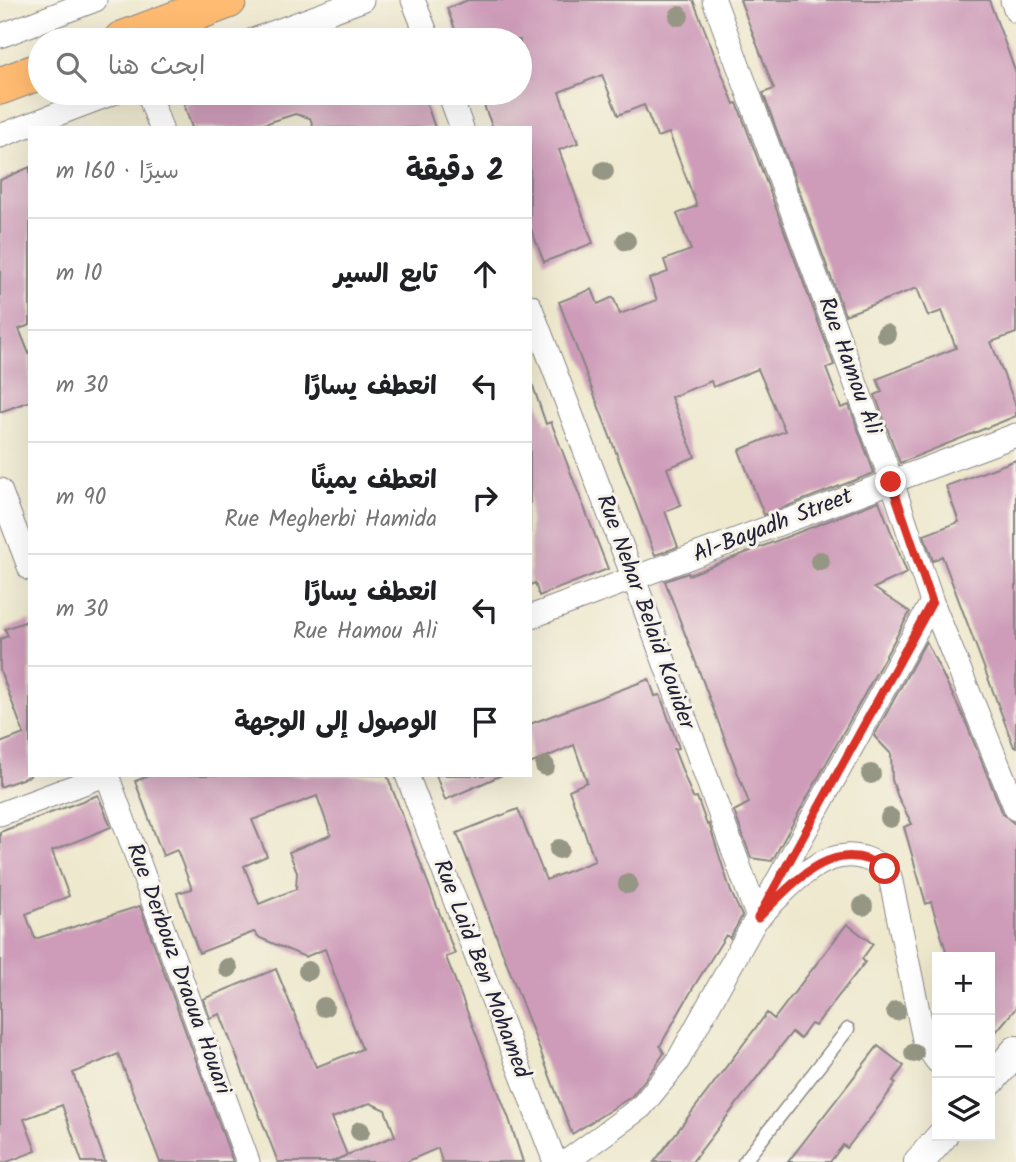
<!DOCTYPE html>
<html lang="ar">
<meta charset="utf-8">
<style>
body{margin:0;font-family:Kalam,"Playpen Sans Arabic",sans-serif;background:#f6f6f6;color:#202124;direction:rtl}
.controls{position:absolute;right:21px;bottom:21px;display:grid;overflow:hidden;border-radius:0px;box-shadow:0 7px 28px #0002}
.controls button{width:63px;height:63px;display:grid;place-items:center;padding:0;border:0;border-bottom:2px solid #e0e0e0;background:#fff;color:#202124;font:35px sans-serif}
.stop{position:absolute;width:21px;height:21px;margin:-16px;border:5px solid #d93025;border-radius:50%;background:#fff}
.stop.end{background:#d93025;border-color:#fff;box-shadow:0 2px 7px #0008}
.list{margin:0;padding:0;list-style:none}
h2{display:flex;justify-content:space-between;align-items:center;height:91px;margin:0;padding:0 28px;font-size:30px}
h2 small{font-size:23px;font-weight:400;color:#757577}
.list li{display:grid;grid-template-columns:46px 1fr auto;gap:21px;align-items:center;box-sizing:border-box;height:112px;padding:0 28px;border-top:2px solid #e0e0e0}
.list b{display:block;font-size:26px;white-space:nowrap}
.list p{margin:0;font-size:23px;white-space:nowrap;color:#757577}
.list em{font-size:23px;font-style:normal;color:#757577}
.icon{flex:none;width:38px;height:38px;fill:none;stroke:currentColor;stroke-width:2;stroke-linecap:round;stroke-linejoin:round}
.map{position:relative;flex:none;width:1016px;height:1162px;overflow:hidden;direction:ltr}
.search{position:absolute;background:#fff;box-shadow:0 7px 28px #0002;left:28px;top:28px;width:504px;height:77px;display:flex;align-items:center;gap:18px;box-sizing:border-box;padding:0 24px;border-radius:38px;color:#757577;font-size:26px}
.panel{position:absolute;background:#fff;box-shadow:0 7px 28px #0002;left:28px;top:126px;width:504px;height:651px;border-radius:0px;direction:rtl}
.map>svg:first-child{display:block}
</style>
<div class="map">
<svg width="1016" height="1162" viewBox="0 0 1016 1162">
<rect width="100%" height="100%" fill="#f7f3e8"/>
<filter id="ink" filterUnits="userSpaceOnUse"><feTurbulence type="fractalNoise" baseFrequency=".0143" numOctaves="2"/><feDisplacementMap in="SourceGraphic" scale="14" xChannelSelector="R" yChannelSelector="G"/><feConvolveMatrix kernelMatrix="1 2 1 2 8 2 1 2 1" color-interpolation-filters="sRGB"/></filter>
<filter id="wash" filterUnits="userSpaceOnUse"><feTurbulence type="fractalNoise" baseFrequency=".00686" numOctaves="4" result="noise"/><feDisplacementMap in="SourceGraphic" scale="28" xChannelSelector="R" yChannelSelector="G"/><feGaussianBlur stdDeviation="1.57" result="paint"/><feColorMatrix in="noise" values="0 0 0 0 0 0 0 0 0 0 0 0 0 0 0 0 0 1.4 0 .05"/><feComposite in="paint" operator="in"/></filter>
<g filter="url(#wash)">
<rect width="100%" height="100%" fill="#eee8cd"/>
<g id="blocks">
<!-- building -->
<path fill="#ce9cb9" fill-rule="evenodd" d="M468,0H693L734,104L737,103L834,365L826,368L841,408L849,405L874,473L764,515L739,450L785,431L758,369L713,387L711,381L671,397L695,457L667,468L681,505L665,511L678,547L655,555L559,302L592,289L598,304L613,297L620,314L657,300L649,279L668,272L664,260L691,250L677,214L697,206L669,133L657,137L644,105L618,115L602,75L559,92L578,143L559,150L593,243L544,262L530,226V128H493L479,93H520V40H459L447,8Z
M740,0H989L1016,73V333L991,342L1016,406V416L900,463L875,395L882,392L877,379L956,348L942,311L928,316L917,288L845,315L763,93L774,89Z
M214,93H423L435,128H314L310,118L295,114L252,128H192L184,104Z
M30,167V325L19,329L30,356V401L0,412V180Z
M533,386L546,424L551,422L608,569L539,596L535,583L530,585V387Z
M1016,460V747H1014L942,556L933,561L924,535L959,522L946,486Z
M879,501L907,573L874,588L910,612L772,861L751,858L734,811L749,803L665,581L688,573L689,575Z
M30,620V776L0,787V743L24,734L0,670V639L8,636L5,629Z
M926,641L964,718L1003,814L1016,825V1008L990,1039V957H948L931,902L926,904L904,827L912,824L898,797L892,780L891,754L874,736Z
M649,679L655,696L660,695L679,748L674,749L693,798L697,797L707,825L709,824L731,892L742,916L730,938L726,935L693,988L660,1046L664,1053L655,1067L631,1097L572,1134L457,833L518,809L546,880L595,861L569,790L587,782L574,745L530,764V724Z
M151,775H387L455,954L446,957L509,1119L523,1162H442L438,1148L406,1162H332L347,1155L331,1162H278L220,1014L210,1018L203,999L276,969L316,1067L362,1049L325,949L305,957L260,938L254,932L199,953L177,893L192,889L177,850L163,856L135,781ZM317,796L331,835L289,852L297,872L296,889L259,904L244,866L267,856L252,820ZM370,1103L385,1110L395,1136L347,1155L332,1118Z
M436,775H502L445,800Z
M98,795L111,827L52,851L69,896L26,914L35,939L140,906L233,1162H160L118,1054L73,1073L105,1162H82L62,1105L24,1119L36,1151L7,1162H0V832Z
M847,924L873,944L862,959L865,962L815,1026L811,1024L800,1039L792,1032L692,1162H654L767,1013L774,1019Z
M878,1046L904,1066L893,1081L896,1083L872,1116L847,1148L843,1145L830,1162H788Z"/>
</g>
</g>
<g filter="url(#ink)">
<use href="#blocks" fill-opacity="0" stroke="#888584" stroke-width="2"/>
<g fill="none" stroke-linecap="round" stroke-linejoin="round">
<!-- service casing -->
<g stroke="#888584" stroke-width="15">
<path id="service" d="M744,1162L848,1029"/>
</g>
<!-- minor casing -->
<g stroke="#888584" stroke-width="25">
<path id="minor" d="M413,0L429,40
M714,0L892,482L932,602L1016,809
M1012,0L1016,11
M0,36L95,0
M253,40L362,0
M148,93L161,128
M449,93L462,128
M0,136L113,93
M530,306L634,579L758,918C784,892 821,845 864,858C876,862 883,866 890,877L925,1044L937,1061
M0,490L30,569
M530,617L1016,435
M107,775L248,1162
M407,775L555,1162
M0,814L105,775
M566,1162L641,1107L676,1064L932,602"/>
</g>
<!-- tertiary casing -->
<g stroke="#888584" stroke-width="32">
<path id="tertiary" d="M990,1081L1016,1051
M919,1162L942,1136"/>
</g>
<!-- primary casing -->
<g stroke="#888584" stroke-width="39">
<path id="primary" d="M122,40L228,0
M0,86L40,71"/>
</g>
<!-- service -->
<use href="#service" stroke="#fff" stroke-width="12"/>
<!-- minor -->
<use href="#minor" stroke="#fff" stroke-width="23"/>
<!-- tertiary -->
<use href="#tertiary" stroke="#fff" stroke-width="30"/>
<!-- primary -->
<use href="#primary" stroke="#ffbb71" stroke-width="37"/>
</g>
<!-- trees -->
<g fill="#969684">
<circle cx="679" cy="16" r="10"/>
<circle cx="604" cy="171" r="10"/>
<circle cx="626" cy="241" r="10"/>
<circle cx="886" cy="334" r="10"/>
<circle cx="820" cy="561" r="10"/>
<circle cx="545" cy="766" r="10"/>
<circle cx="871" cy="774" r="10"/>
<circle cx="890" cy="818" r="10"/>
<circle cx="559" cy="849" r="10"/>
<circle cx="628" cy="884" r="10"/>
<circle cx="863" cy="906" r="10"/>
<circle cx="228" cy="968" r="10"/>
<circle cx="308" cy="971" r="10"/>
<circle cx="324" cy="1007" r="10"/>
<circle cx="896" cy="1011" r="10"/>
<circle cx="914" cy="1053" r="10"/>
<circle cx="360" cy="1131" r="10"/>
</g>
</g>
<g fill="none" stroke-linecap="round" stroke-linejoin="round" filter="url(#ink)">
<!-- route -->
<path stroke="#d93025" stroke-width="9" d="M885,869C835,832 791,885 758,918L932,602L891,482"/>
</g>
<g text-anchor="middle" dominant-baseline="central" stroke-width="6" stroke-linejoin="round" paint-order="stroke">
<!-- street labels -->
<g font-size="23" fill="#22223b" stroke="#f7f3e8">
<text transform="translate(849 366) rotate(70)">Rue Hamou Ali</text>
<text transform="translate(773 526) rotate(-21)">Al-Bayadh Street</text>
<text transform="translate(645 612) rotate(70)">Rue Nehar Belaid Kouider</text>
<text transform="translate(178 969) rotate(70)">Rue Derbouz Draoua Houari</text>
<text transform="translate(481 969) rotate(69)">Rue Laid Ben Mohamed</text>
</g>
</g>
</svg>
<div class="controls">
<button>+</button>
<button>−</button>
<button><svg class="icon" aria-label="layers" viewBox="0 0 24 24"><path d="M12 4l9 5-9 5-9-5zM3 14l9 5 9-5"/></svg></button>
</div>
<div class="stop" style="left:885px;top:869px"></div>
<div class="stop end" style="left:891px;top:482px"></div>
<div class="search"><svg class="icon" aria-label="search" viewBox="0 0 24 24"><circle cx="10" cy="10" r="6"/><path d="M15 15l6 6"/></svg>ابحث هنا</div>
<section class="panel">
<h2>2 دقيقة<small>سيرًا · 160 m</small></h2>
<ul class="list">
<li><svg class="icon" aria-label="ahead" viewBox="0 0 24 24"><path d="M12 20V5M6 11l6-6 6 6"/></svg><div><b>تابع السير</b></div><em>10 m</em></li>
<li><svg class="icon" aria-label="left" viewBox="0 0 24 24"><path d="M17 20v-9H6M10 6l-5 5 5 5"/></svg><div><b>انعطف يسارًا</b></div><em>30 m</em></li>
<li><svg class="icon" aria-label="right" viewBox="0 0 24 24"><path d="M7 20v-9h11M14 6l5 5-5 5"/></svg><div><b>انعطف يمينًا</b><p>Rue Megherbi Hamida</p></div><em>90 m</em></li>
<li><svg class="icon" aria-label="left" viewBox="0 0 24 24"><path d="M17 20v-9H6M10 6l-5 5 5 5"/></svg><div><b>انعطف يسارًا</b><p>Rue Hamou Ali</p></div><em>30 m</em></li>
<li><svg class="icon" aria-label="arrive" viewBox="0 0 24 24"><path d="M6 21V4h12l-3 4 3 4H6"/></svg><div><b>الوصول إلى الوجهة</b></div></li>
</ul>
</section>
</div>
